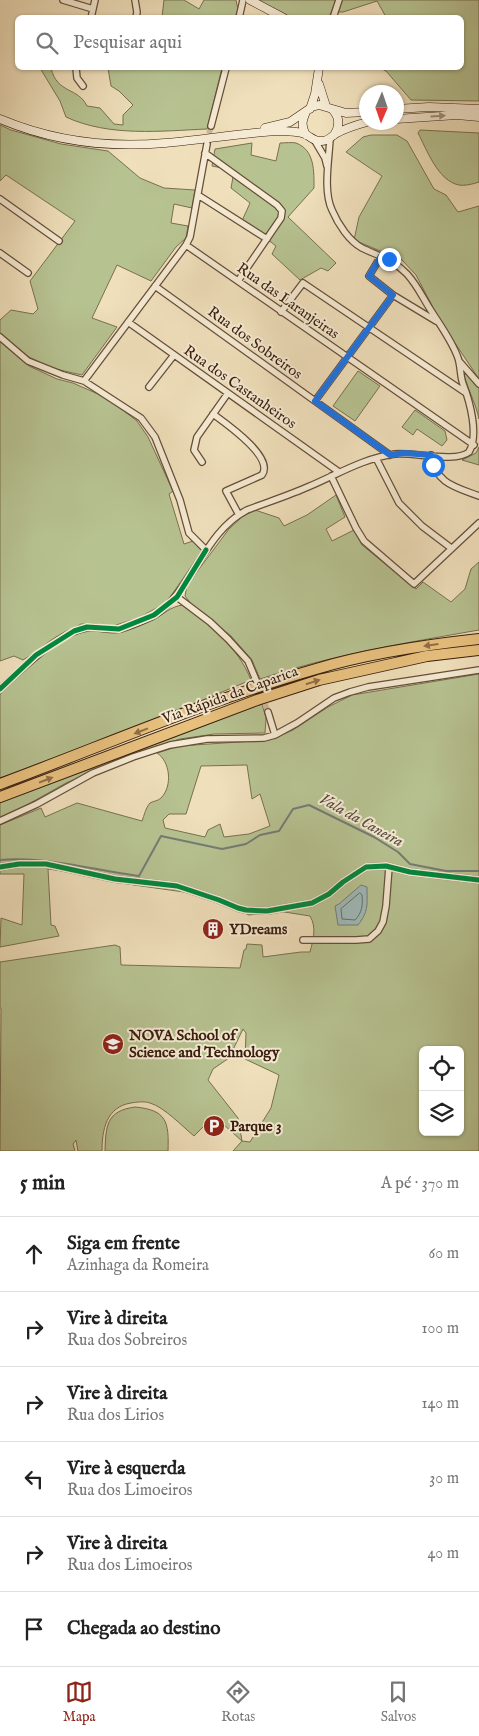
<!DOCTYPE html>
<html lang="pt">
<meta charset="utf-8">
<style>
body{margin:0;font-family:"IM FELL English",serif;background:#f2f2f2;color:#222}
.controls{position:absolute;right:15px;bottom:15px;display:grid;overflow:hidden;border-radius:8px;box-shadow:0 1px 4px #0004}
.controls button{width:45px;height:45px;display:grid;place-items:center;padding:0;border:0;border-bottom:1px solid #e0e0e0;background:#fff;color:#222;font:25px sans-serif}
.compass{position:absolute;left:359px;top:85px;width:45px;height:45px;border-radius:50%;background:#fff;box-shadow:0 1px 4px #0004;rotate:182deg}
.stop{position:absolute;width:15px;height:15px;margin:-11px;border:4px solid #1a73e8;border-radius:50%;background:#fff}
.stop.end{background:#1a73e8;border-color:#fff;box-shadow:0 1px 5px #0008}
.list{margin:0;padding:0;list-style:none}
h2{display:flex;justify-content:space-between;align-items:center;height:65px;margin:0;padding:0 20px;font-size:21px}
h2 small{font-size:16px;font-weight:400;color:#767676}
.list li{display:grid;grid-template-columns:32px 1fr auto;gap:15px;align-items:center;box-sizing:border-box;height:75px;padding:0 20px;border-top:1px solid #e0e0e0}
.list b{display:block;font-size:19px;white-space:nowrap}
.list p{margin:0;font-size:16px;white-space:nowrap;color:#767676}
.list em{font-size:16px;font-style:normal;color:#767676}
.icon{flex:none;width:28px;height:28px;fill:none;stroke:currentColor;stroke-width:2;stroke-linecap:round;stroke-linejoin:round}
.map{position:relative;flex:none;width:479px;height:1151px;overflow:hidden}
.search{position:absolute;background:#fff;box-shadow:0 1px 4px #0004;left:15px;right:15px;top:15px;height:55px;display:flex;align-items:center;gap:12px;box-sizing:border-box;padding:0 18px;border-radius:8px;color:#767676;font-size:19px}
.sheet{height:515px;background:#fff}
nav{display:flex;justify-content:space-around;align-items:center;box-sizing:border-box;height:70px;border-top:1px solid #e0e0e0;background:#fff;font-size:14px;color:#767676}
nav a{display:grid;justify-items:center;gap:2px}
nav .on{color:#8f2418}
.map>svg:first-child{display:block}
</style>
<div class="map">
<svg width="479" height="1151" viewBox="0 0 479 1151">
<rect width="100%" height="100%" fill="#efdfbb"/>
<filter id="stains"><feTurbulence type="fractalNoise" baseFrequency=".004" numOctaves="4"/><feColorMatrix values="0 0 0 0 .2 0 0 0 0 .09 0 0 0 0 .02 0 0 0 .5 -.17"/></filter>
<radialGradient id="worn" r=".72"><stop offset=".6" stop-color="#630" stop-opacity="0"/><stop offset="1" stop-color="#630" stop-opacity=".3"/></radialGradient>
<!-- green -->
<path fill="#b7c291" stroke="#78704f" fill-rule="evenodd" d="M164,0H184L199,9L204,0H236L238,10L235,17H162Z
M260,0H336L329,18L289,17L259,2Z
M341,0H479V101L411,100L386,71L380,68H462V18L386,17L377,1L343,12H337Z
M40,68H51C57,94 78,87 87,106L100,108L114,124L123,125V115L133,105L119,91L111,86L108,68H222L207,129C161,131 109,137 66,117L60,101Z
M0,125L11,130L61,144L108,151L140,178L164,188L195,190L192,208L174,204L171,223L188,226L186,238L176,247L151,281L117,265L92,318L117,327L82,375L51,368L29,357L0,333V320L11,310L33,314L38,309L30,281L75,221L6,175L0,181Z
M420,130L479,133V182C473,184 465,186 459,185C438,181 427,150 418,133Z
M371,135H397L407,141L434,189L446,195L458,212L479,206V379L439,319L416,275L402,260L354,240L359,217L382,176L346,152L363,137Z
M252,143L251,155L276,161L280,143C285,143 292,142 296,143C315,150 314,172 314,188L288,217L336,263L328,271L321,268L300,280L272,254L276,246L267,239L241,223L250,203L231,188L233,177L227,169L212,166L215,149Z
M0,341L29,366L57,379L73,383L107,398L137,421L148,437L173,491L169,494L184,544L193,541L202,551L166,603L138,618L113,626L81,624L23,660L14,656L0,661Z
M358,371L380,386L355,421L333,406Z
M468,373L479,388V419C476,404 468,390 464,375Z
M415,410L445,431L447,440L442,446L417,429L413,435L402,427Z
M479,447V465L462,460L476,453Z
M336,495L345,517L326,529L332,541L354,530L362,545L416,589L423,582L451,602L465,589L471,569L479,562V630C405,643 331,655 260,679L252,660L231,636L192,605L185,596L187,585L229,529L242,517L255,510L279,518L284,526L307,515Z
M183,605C211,626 238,647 251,680L154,720L0,778V695C13,675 64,633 89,630C104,629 115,634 131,628C138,626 146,623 152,620C163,615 171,606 183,605Z
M479,674V1151H233L242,1141L214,1116L194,1136C182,1126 164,1107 150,1103C144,1101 137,1102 131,1103C106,1107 102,1130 102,1151H78L76,1140L73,1144L75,1151H0L1,1009L0,1007V962L115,945L120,947L121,965L240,968L244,950L246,949L247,944L262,945L263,957L301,952H310C313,940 317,928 310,916L278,911L249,915L218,901L184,892L134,885L70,872L48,869L51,925L55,926L59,936L0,947L1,918L22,925L24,874H0V825L41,808L45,817L77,803L142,821C144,816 146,807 150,803C153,801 158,801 161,798C173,786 170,761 157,753L179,746L269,740L293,730L328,707L352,695ZM247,765L252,799L260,794L270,826L249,834L224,837L220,824L208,830L205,837L165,828L163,820L169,814H186L201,766ZM243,1029L246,1033L245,1059L279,1075L271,1108L250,1142L242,1141L238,1118L208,1080L213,1069L229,1058ZM423,1050H460V1132H423Z
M262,704L266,718L265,733L214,734L180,739L136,754L66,783L25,806L0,818V803Z
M135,1107C167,1110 169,1122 168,1151H105C106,1126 106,1111 135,1107Z"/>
<!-- water -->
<path fill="#9ebaba" stroke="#757b75" d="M361,885L367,887C367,904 369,911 358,925H338L335,906L339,904Z"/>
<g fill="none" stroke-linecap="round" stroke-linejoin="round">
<!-- shore -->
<path stroke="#6b6c64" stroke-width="1" d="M360,893L362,895C363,905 362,913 355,920L342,919L341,909Z"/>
<!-- stream -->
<path stroke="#757b75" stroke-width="2" d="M0,860C47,856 92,870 139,876L161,836L222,849L246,844L260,835L279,831L293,809L309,805L374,837L398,852L410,864L446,871H479"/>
<!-- street-tunnel -->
<path stroke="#cab898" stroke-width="5.5" stroke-dasharray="5.5 3" stroke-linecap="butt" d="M207,142L211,126
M262,696L268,712"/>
<!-- street casing -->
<g stroke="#664e38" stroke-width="8">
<path id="street" d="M63,0L93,9
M135,0L137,12L136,18
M91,18L95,0
M239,18L243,0
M333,18L339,0
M76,68L77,78L83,86
M211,126L226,68
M315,141L325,158L327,166
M205,153L277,205L282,211L281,218L238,281
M198,195L267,239
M0,199L59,241
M186,245L474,445
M0,253L28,273
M381,256L369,276L393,295L436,321
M155,286L390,455
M281,312L303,283L466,393
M128,322L339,472
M0,337L28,361L63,375L84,381L141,418L155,437L180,500L189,533L206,550
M459,361L479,384
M84,381L186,245L190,237L207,144
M149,387L174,355
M315,401L393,295
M213,414C225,423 275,457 262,475L226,491L239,515
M431,455C436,484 455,487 479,496
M376,458L399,503L422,526L451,548
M202,462L194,450L197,437L228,393
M331,476L356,528L364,541L414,584L479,523
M177,597L210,622L228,639L248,661L256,680
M0,689C21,670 57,633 86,628C97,626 109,631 120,629C128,627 148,619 155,615C194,589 203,533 247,510C268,502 290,495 310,486C338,474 364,458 395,454C413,452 456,463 469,452C479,435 470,402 463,384C460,376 461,367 458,358C452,341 440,325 430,309C423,298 417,285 407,274C394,260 379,256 362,248C349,241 338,224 332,210C323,191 329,160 330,139
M275,735L297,723L334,698L350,692L368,687L479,670
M0,821L37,804L93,773L133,757L170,745L207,739L264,738L275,735L268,712
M0,867L19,864H46L115,879L177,886L219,900L238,908L246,910L267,911L312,903L329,894L343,882L366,867L386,866L410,872L479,880
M303,940H356L369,939L378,931L383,922L386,906L389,867"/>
</g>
<!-- secondary casing -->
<g stroke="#381d0d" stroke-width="9">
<path id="secondary" d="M250,0L284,18
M319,84L326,106
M310,109L315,94L319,68
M396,109L429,107L479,109
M333,110C340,118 340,126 334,135
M306,112C302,121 301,126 306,135
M0,119C52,141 109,148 165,143C203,140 240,133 278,131C287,131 297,131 305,134C311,137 314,142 322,141C328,141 331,137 335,134C346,128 356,125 367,122
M396,119L457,115L479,117
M265,128L290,122L312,107L319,105L346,113L366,112"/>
</g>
<!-- highway casing -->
<g stroke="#381d0d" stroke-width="12">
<path id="highway" d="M0,784C105,745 208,700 316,669C369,653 424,645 479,639
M0,797L257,700L319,680L427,656L479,650"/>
</g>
<!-- street -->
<use href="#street" stroke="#f5ead3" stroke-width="5.5"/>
<!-- secondary -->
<use href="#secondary" stroke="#f5ead3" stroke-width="8"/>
<!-- highway -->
<use href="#highway" stroke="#e8c07e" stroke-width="10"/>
<!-- cycleway casing -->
<g stroke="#f5ead3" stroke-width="8">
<path id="cycleway" d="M0,689L36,655L74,631L87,627L119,629L154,615L177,597L206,550
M0,867L19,864H46L115,879L177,886L219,900L238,908L246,910L267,911L312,903L329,894L343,882L366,867L386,866L410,872L479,880"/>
</g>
<!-- cycleway -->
<use href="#cycleway" stroke="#00873e" stroke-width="5"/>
</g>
<!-- one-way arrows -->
<defs><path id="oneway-solid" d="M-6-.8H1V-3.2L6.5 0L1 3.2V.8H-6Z" transform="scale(1.25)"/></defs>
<use fill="#a08e7a" href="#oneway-solid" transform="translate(438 116) rotate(-3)"/>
<g fill="#906e46">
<use href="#oneway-solid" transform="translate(431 645) rotate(172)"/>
<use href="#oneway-solid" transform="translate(313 682) rotate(-17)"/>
<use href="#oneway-solid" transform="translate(141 731) rotate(159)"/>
<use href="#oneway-solid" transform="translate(46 780) rotate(-21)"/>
</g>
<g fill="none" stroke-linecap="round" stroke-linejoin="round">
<!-- route -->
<path stroke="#1a73e8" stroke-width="6" d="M389,259L381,256L369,276L393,295L315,401L390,455L404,453L431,455L433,465"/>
</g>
<!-- icons -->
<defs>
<g id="building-disc" transform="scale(1.125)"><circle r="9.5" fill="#8f2418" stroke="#f5ead3"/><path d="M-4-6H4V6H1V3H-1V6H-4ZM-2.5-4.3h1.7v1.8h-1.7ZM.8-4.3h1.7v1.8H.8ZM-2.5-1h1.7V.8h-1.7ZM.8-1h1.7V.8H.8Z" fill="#fff"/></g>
<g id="university-disc" transform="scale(1.125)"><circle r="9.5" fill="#8f2418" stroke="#f5ead3"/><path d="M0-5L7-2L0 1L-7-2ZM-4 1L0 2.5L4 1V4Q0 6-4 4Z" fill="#fff"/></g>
<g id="parking-disc" transform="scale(1.125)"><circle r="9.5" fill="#8f2418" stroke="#f5ead3"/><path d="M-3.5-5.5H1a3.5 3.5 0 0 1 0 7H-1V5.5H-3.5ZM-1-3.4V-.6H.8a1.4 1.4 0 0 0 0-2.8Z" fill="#fff"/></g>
</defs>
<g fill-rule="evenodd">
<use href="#building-disc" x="213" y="929"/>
<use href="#university-disc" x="113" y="1044"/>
<use href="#parking-disc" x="214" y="1126"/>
</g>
<g text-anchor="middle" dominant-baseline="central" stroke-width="4" stroke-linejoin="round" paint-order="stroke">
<!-- street labels -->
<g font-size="15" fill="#381d0d" stroke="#f5ead3">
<text transform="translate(288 301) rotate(35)">Rua das Laranjeiras</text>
<text transform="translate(255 343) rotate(36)">Rua dos Sobreiros</text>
<text transform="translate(240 387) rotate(35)">Rua dos Castanheiros</text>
<text transform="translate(230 695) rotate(-20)">Via Rápida da Caparica</text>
</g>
<!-- poi labels -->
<g font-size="15" font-weight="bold" fill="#381d0d" stroke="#f5ead3" text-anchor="start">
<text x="229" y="929">YDreams</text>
<text x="129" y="1035">NOVA School of<tspan x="129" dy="17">Science and Technology</tspan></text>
<text x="230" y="1126">Parque 3</text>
</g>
<!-- water labels -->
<g font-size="16" font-style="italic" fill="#574c41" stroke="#f5ead3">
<text transform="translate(361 821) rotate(29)">Vala da Caneira</text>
</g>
</g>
<rect width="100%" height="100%" filter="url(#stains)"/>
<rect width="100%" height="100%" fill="url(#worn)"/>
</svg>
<div class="controls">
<button><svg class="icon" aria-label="locate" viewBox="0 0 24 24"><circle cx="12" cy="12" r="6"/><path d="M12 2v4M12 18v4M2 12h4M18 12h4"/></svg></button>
<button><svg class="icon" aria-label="layers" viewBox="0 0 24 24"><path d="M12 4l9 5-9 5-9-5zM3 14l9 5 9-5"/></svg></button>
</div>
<svg class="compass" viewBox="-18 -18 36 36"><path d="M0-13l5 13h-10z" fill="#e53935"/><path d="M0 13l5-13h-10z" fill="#767676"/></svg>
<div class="stop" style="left:433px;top:465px"></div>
<div class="stop end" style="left:389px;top:259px"></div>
<div class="search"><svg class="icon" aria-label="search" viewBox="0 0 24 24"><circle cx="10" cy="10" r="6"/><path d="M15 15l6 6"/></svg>Pesquisar aqui</div>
</div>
<section class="sheet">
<h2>5 min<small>A pé · 370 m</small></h2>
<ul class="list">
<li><svg class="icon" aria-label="ahead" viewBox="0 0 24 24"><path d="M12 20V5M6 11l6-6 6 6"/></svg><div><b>Siga em frente</b><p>Azinhaga da Romeira</p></div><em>60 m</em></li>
<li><svg class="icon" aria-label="right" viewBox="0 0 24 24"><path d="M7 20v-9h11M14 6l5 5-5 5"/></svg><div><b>Vire à direita</b><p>Rua dos Sobreiros</p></div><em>100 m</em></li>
<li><svg class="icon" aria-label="right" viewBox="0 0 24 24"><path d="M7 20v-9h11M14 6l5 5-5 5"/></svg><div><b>Vire à direita</b><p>Rua dos Lirios</p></div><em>140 m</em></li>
<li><svg class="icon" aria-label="left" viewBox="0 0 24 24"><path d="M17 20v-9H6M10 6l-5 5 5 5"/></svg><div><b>Vire à esquerda</b><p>Rua dos Limoeiros</p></div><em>30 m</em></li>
<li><svg class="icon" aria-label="right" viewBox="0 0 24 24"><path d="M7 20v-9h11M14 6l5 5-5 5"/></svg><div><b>Vire à direita</b><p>Rua dos Limoeiros</p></div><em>40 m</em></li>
<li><svg class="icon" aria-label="arrive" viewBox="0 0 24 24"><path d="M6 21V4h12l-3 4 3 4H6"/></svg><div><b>Chegada ao destino</b></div></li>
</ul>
</section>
<nav>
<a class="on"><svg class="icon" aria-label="map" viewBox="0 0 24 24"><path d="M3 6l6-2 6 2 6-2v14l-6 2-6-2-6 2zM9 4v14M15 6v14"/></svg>Mapa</a>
<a><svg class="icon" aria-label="directions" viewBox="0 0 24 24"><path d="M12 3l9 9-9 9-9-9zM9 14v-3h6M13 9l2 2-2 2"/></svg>Rotas</a>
<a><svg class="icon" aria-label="saved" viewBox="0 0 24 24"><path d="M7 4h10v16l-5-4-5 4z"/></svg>Salvos</a>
</nav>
